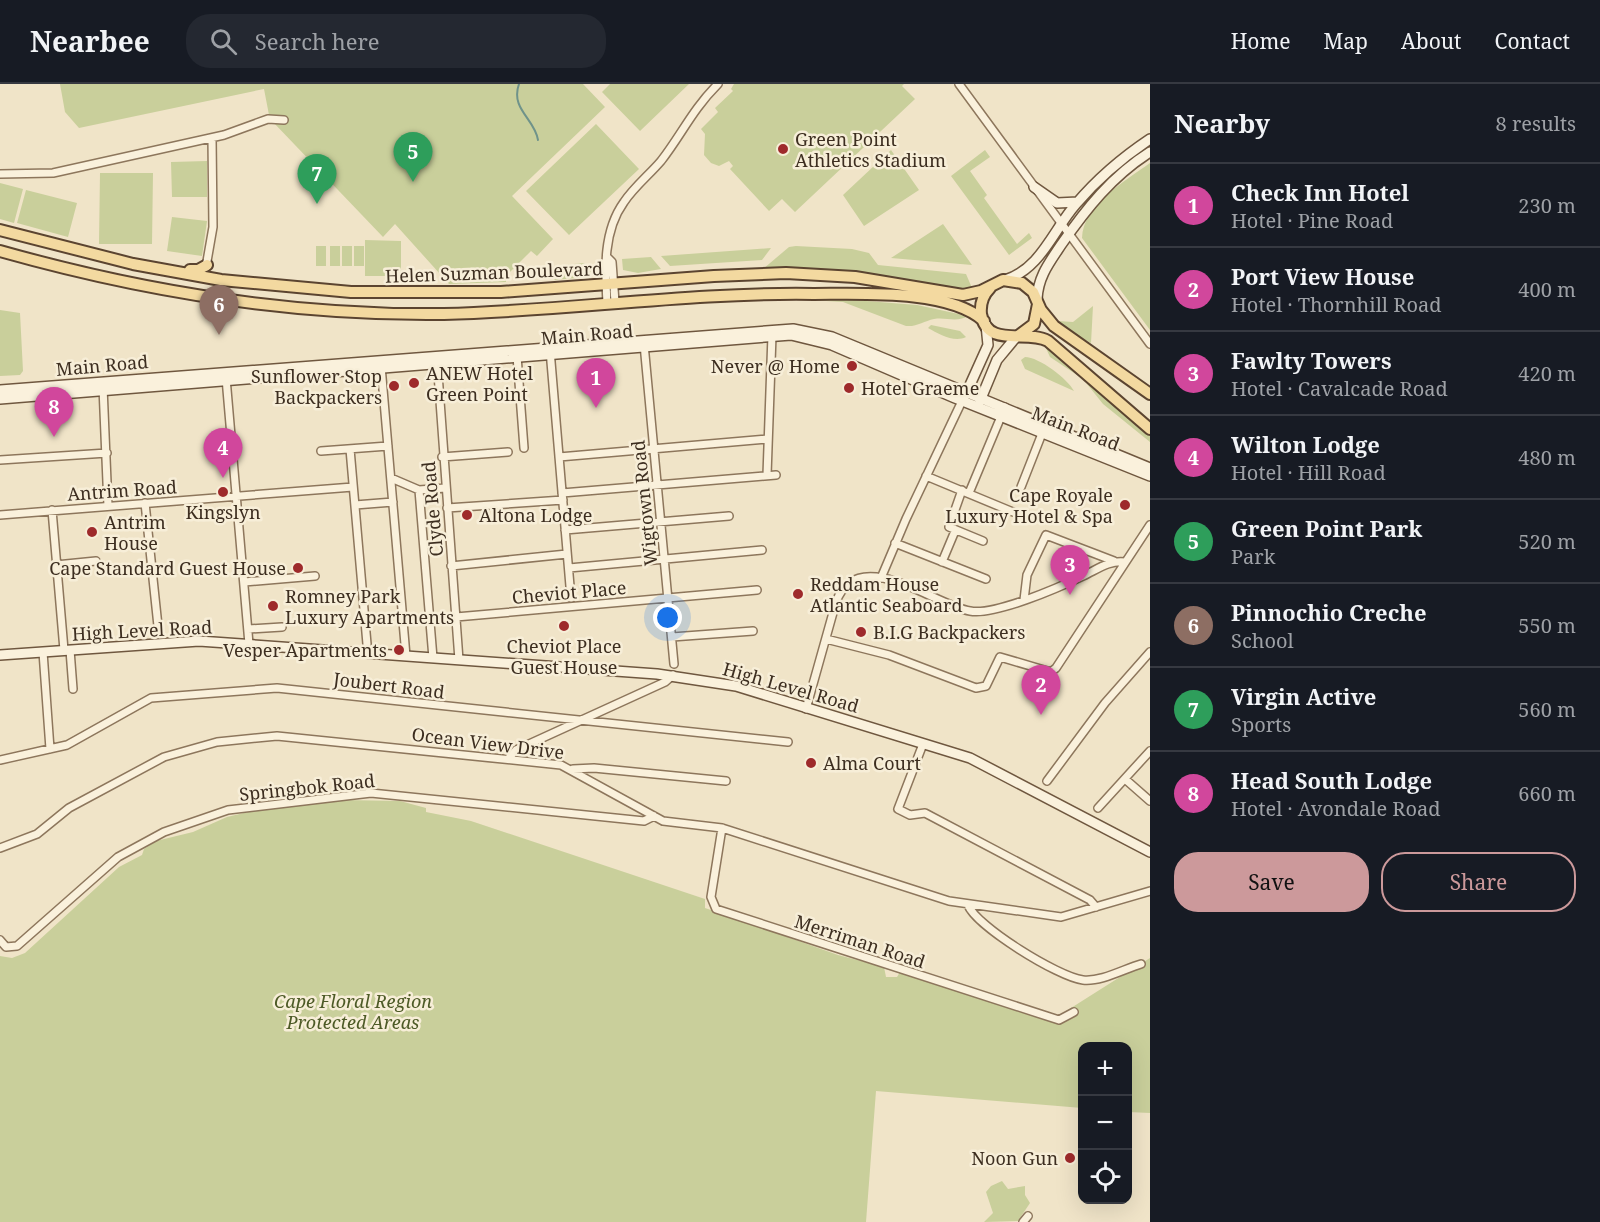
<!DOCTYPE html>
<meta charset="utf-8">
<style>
body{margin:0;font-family:"Noto Serif",serif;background:#242831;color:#f1f3f6}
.controls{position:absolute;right:18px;bottom:18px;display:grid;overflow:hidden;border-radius:12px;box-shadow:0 6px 24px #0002}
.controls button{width:54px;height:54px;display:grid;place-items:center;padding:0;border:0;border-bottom:2px solid #363941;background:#171b24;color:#f1f3f6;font:30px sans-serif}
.you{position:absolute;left:668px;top:534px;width:21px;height:21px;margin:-15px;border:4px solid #fff;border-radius:50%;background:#1a73e8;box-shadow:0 0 0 9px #1a73e833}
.badge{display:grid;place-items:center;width:39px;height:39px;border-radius:50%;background:#cc999b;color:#fff;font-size:20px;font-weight:700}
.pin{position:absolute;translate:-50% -50px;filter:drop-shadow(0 2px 3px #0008)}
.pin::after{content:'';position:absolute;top:32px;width:21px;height:18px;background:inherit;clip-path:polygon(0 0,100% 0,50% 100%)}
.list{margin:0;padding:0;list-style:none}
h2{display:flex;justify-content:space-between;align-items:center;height:78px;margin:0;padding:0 24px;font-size:26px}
h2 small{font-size:20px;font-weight:400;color:#9ea1a6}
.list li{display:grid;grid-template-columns:39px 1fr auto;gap:18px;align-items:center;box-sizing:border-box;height:84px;padding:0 24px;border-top:2px solid #363941}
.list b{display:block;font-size:22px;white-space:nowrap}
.list p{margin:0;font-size:20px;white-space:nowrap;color:#9ea1a6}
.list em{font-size:20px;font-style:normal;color:#9ea1a6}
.actions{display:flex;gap:12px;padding:18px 24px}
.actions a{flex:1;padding:14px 0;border:2px solid #cc999b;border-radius:24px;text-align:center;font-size:21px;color:#cc999b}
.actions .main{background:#cc999b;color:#111}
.icon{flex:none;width:33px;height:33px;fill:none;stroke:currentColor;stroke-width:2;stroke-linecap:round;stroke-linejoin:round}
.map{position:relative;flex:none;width:1150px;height:1138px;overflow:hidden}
header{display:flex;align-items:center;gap:36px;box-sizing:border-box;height:84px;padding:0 30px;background:#171b24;border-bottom:2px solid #363941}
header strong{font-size:28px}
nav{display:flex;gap:33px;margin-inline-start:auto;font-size:21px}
.search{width:420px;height:54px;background:#242831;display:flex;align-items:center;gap:15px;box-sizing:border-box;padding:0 21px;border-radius:24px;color:#9ea1a6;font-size:22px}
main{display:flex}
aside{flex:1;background:#171b24}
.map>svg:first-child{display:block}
</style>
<header>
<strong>Nearbee</strong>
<div class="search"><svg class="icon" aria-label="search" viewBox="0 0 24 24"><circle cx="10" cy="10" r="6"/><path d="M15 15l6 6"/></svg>Search here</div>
<nav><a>Home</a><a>Map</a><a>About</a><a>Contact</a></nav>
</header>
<main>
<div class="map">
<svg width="1150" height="1138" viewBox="0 0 1150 1138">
<rect width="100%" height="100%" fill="#f0e4c8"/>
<!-- green -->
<path fill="#c9cf9b" d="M60,0H583L605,23L512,112L553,155L537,172L531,167L506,192V198L449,200L395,140L383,153L273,38L276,33L269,31L264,5L79,44L65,28Z
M610,0H689L640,47L602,8Z
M734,0H904L902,2L915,15L795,128L782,115L769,127L730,85L733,82L729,77L719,82L711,79L704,71L705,50L701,45L718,28L715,24L733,7L731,5Z
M596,40L639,85L569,151L526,107Z
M891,66L919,106L864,142L843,111Z
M985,66L990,73L970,87L987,111L984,114L1017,160L1029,149L1032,154L1009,171L951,92Z
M207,77V113H172L171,78Z
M1150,79V246L1082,154C1083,121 1125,97 1150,79Z
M100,89H153L152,160H99Z
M0,99L23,105L14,139L0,135Z
M26,106L77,119L68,153L17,139Z
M172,133L207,137L202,172L167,167Z
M943,140L972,181L891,174Z
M365,156L401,157V192H365Z
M316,162H326V182H316Z
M330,162H340V182H330Z
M342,162H352V182H342Z
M354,162H364V182H354Z
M796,162L852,165L869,169L878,181L966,190L972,204H945L830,185H763L789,163Z
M771,164L762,176L670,182L661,172Z
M651,173L661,185L638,189L623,186L622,175Z
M584,179L591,187L586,193L554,196L564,181Z
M816,213L917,221L968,232C956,239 947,233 934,235C924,237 917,243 906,242L843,218L809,216Z
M1093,222L1091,259L1066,246L1058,237L1073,238Z
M0,226L20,229L23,287L20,291L0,292Z
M931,241L960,247L966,253C954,259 939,250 928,244Z
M1037,257L1047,262L1150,351V358L1103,320L1083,295L1050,273L1045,262Z
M1025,273C1039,273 1068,295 1074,307L1025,285L1021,276Z
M344,716L400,717L426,724V728L471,737L705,815V824L708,825L838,871L884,883L886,893H897L900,888L1052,936L1150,874V1029L1128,1028V962H1082V1024L876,1007L866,1138H0V872L12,874L25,869L119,783L142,771L144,765L156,757L193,748L227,733L248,728Z
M1002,1097L1008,1105L1025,1102V1111L1030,1119L1018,1137L984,1138L993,1129L986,1108L991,1102Z"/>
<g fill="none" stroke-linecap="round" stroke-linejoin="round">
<!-- stream -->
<path stroke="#6f938a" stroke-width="2" d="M519,0C510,25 535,35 538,56"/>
<!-- street casing -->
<g stroke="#8d765c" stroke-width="10">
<path id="street" d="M959,0L1150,260
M0,90L53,89L224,51L268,35L284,36
M607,173L612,178L615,218
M206,183L213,143L212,54
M607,219C605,185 603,147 624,118C634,103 649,91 661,77C682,50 692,26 718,0
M644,260L674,580
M550,266L571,514
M517,272L524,364
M437,276L459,576
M381,282L406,572
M226,294L249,560
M103,303L108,422
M350,365L367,560
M321,367L388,362
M442,373L508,368
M559,373L768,355
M0,376L107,369
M767,391L772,251
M926,392L1013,428
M391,394L419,406L445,404
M1021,403L1043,347
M419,406L433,574
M962,406L949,443L983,457
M562,409L776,391
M969,409L1005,323
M145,419L158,542
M355,421L393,418
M447,424L563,416
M52,426L64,566
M0,431L353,403
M565,446L729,432
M895,459L986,495
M942,478L955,447
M56,481L96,477
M451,482L567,470
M569,484L762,466
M881,494L906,435L962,317
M244,498L315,492
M1024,516L1027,491L1046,451L1114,477
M456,533L757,506
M248,545L282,543
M672,553L753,547
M826,555L889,571L976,604L986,602L1000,573L1051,588L1056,584L1150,441
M70,566L73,605
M43,568L50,665
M806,625L836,518C858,459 934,521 970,527C994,532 1060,503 1083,492C1098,485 1109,476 1125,478
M923,660L898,725L910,731L925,729L1090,816L1096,823
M508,675L516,666L665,598L673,591
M0,676L67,661L151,614L277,604L788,658
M573,685L594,684L726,697
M1125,695L1150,717
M1047,697L1105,619L1150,568
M1098,724L1150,667
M722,744L711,813L716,825L1059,936L1074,928
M0,764L37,750L69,724L164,673L217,658L277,652L561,681L663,737L722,744L949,817L1061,833L1150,807
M968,821C976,842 1058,893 1083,896C1101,898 1124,885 1141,880
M0,856L6,863L17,862L118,773L164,748L228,726L371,709L644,737L654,732
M1023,1138L1028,1132"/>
</g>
<!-- secondary casing -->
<g stroke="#6f573f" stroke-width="12">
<path id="secondary" d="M1034,103L1057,119L1078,118
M1005,196C1041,185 1053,146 1076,120C1098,94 1123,73 1150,55
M1037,215C1038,193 1049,179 1061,161C1086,125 1112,92 1150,68
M0,306L793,245L832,253L1150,384
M965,312L988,261L986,241
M0,315L791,251L832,261L955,314L1150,392
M980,317L997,276L1017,252
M0,571L199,557L657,590L736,602L970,674L1150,768"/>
</g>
<!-- primary casing -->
<g stroke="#5b4430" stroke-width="14">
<path id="primary" d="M0,146L133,180L221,196L351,208H501L714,192L786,189L855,193L963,211L981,207L1003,196L1022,199L1033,208L1041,226L1054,242L1150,310
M0,167C145,208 294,232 444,230C568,227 690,208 814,210C860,210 949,205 984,237
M190,186H198L207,181
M990,204C983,211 980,220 981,230C987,265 1027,245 1048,257L1150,345
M1018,252L1034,240L1038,220"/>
</g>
<!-- street -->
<use href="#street" stroke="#faf1dc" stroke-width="7"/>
<!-- secondary -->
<use href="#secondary" stroke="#faf1dc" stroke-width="9"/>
<!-- primary -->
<use href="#primary" stroke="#f3d9a0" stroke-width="10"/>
</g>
<!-- markers -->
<g fill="#9e2a2b" stroke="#f7eed8" stroke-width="2">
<circle cx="783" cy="65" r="6"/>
<circle cx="852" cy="282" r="6"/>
<circle cx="414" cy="299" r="6"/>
<circle cx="394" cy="302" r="6"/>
<circle cx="849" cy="304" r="6"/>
<circle cx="223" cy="408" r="6"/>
<circle cx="1125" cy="421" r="6"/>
<circle cx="467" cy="431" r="6"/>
<circle cx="92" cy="448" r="6"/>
<circle cx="298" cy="484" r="6"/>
<circle cx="798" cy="510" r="6"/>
<circle cx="273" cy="522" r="6"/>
<circle cx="564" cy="542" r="6"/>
<circle cx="861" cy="548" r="6"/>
<circle cx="399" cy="566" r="6"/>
<circle cx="811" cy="679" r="6"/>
<circle cx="1070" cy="1074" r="6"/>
</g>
<g text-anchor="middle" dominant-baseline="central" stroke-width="5" stroke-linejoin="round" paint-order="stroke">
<!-- poi labels -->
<g font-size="18" fill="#3d2e20" stroke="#f7eed8" text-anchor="start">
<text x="795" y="55">Green Point<tspan x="795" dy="21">Athletics Stadium</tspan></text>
<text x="840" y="282" text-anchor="end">Never @ Home</text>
<text x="426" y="289">ANEW Hotel<tspan x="426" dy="21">Green Point</tspan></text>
<text x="382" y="292" text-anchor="end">Sunflower Stop<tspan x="382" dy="21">Backpackers</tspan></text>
<text x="861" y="304">Hotel Graeme</text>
<text x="1113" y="411" text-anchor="end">Cape Royale<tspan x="1113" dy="21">Luxury Hotel &amp; Spa</tspan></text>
<text x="223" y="428" text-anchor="middle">Kingslyn</text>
<text x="479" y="431">Altona Lodge</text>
<text x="104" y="438">Antrim<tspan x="104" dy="21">House</tspan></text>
<text x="286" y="484" text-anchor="end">Cape Standard Guest House</text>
<text x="810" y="500">Reddam House<tspan x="810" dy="21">Atlantic Seaboard</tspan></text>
<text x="285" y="512">Romney Park<tspan x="285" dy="21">Luxury Apartments</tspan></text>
<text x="873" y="548">B.I.G Backpackers</text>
<text x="564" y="562" text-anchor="middle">Cheviot Place<tspan x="564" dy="21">Guest House</tspan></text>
<text x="387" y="566" text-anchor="end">Vesper Apartments</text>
<text x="823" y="679">Alma Court</text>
<text x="1058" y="1074" text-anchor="end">Noon Gun</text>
</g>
<!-- street labels -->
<g font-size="18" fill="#3d2e20" stroke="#f7eed8">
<text transform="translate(494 188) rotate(-2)">Helen Suzman Boulevard</text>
<text transform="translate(587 250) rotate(-5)">Main Road</text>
<text transform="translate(102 281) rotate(-5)">Main Road</text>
<text transform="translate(1076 344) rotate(21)">Main Road</text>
<text transform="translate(122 406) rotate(-4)">Antrim Road</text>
<text transform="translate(644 419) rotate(-96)">Wigtown Road</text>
<text transform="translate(432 425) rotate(-95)">Clyde Road</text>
<text transform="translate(569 508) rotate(-5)">Cheviot Place</text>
<text transform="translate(142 546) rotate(-3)">High Level Road</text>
<text transform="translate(389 601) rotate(7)">Joubert Road</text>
<text transform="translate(791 603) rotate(16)">High Level Road</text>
<text transform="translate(488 659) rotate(7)">Ocean View Drive</text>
<text transform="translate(307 703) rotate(-6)">Springbok Road</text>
<text transform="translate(860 857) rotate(18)">Merriman Road</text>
</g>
<!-- park labels -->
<g font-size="18" font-style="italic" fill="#4d5a26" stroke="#f7eed8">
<text x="353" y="917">Cape Floral Region<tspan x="353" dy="21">Protected Areas</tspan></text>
</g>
</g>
</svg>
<div class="controls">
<button>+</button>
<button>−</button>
<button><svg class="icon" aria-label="locate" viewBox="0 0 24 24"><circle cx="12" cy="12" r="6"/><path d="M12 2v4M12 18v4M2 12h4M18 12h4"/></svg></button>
</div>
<div class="you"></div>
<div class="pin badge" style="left:596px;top:324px;background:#d1479c">1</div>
<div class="pin badge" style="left:1041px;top:631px;background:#d1479c">2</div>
<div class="pin badge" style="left:1070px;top:511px;background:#d1479c">3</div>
<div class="pin badge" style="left:223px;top:394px;background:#d1479c">4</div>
<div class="pin badge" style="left:413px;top:98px;background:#2e9e5b">5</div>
<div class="pin badge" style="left:219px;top:251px;background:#8d6e63">6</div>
<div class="pin badge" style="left:317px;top:120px;background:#2e9e5b">7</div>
<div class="pin badge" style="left:54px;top:353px;background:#d1479c">8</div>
</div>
<aside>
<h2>Nearby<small>8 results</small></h2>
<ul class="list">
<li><span class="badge" style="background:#d1479c">1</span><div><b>Check Inn Hotel</b><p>Hotel · Pine Road</p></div><em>230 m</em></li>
<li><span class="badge" style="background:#d1479c">2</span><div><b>Port View House</b><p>Hotel · Thornhill Road</p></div><em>400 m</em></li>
<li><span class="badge" style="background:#d1479c">3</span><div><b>Fawlty Towers</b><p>Hotel · Cavalcade Road</p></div><em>420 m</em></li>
<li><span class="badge" style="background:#d1479c">4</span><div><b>Wilton Lodge</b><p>Hotel · Hill Road</p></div><em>480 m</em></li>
<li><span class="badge" style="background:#2e9e5b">5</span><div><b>Green Point Park</b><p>Park</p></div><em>520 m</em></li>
<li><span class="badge" style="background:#8d6e63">6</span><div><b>Pinnochio Creche</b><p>School</p></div><em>550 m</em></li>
<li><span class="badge" style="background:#2e9e5b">7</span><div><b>Virgin Active</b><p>Sports</p></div><em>560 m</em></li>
<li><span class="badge" style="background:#d1479c">8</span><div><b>Head South Lodge</b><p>Hotel · Avondale Road</p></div><em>660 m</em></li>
</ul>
<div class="actions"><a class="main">Save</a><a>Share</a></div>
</aside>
</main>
